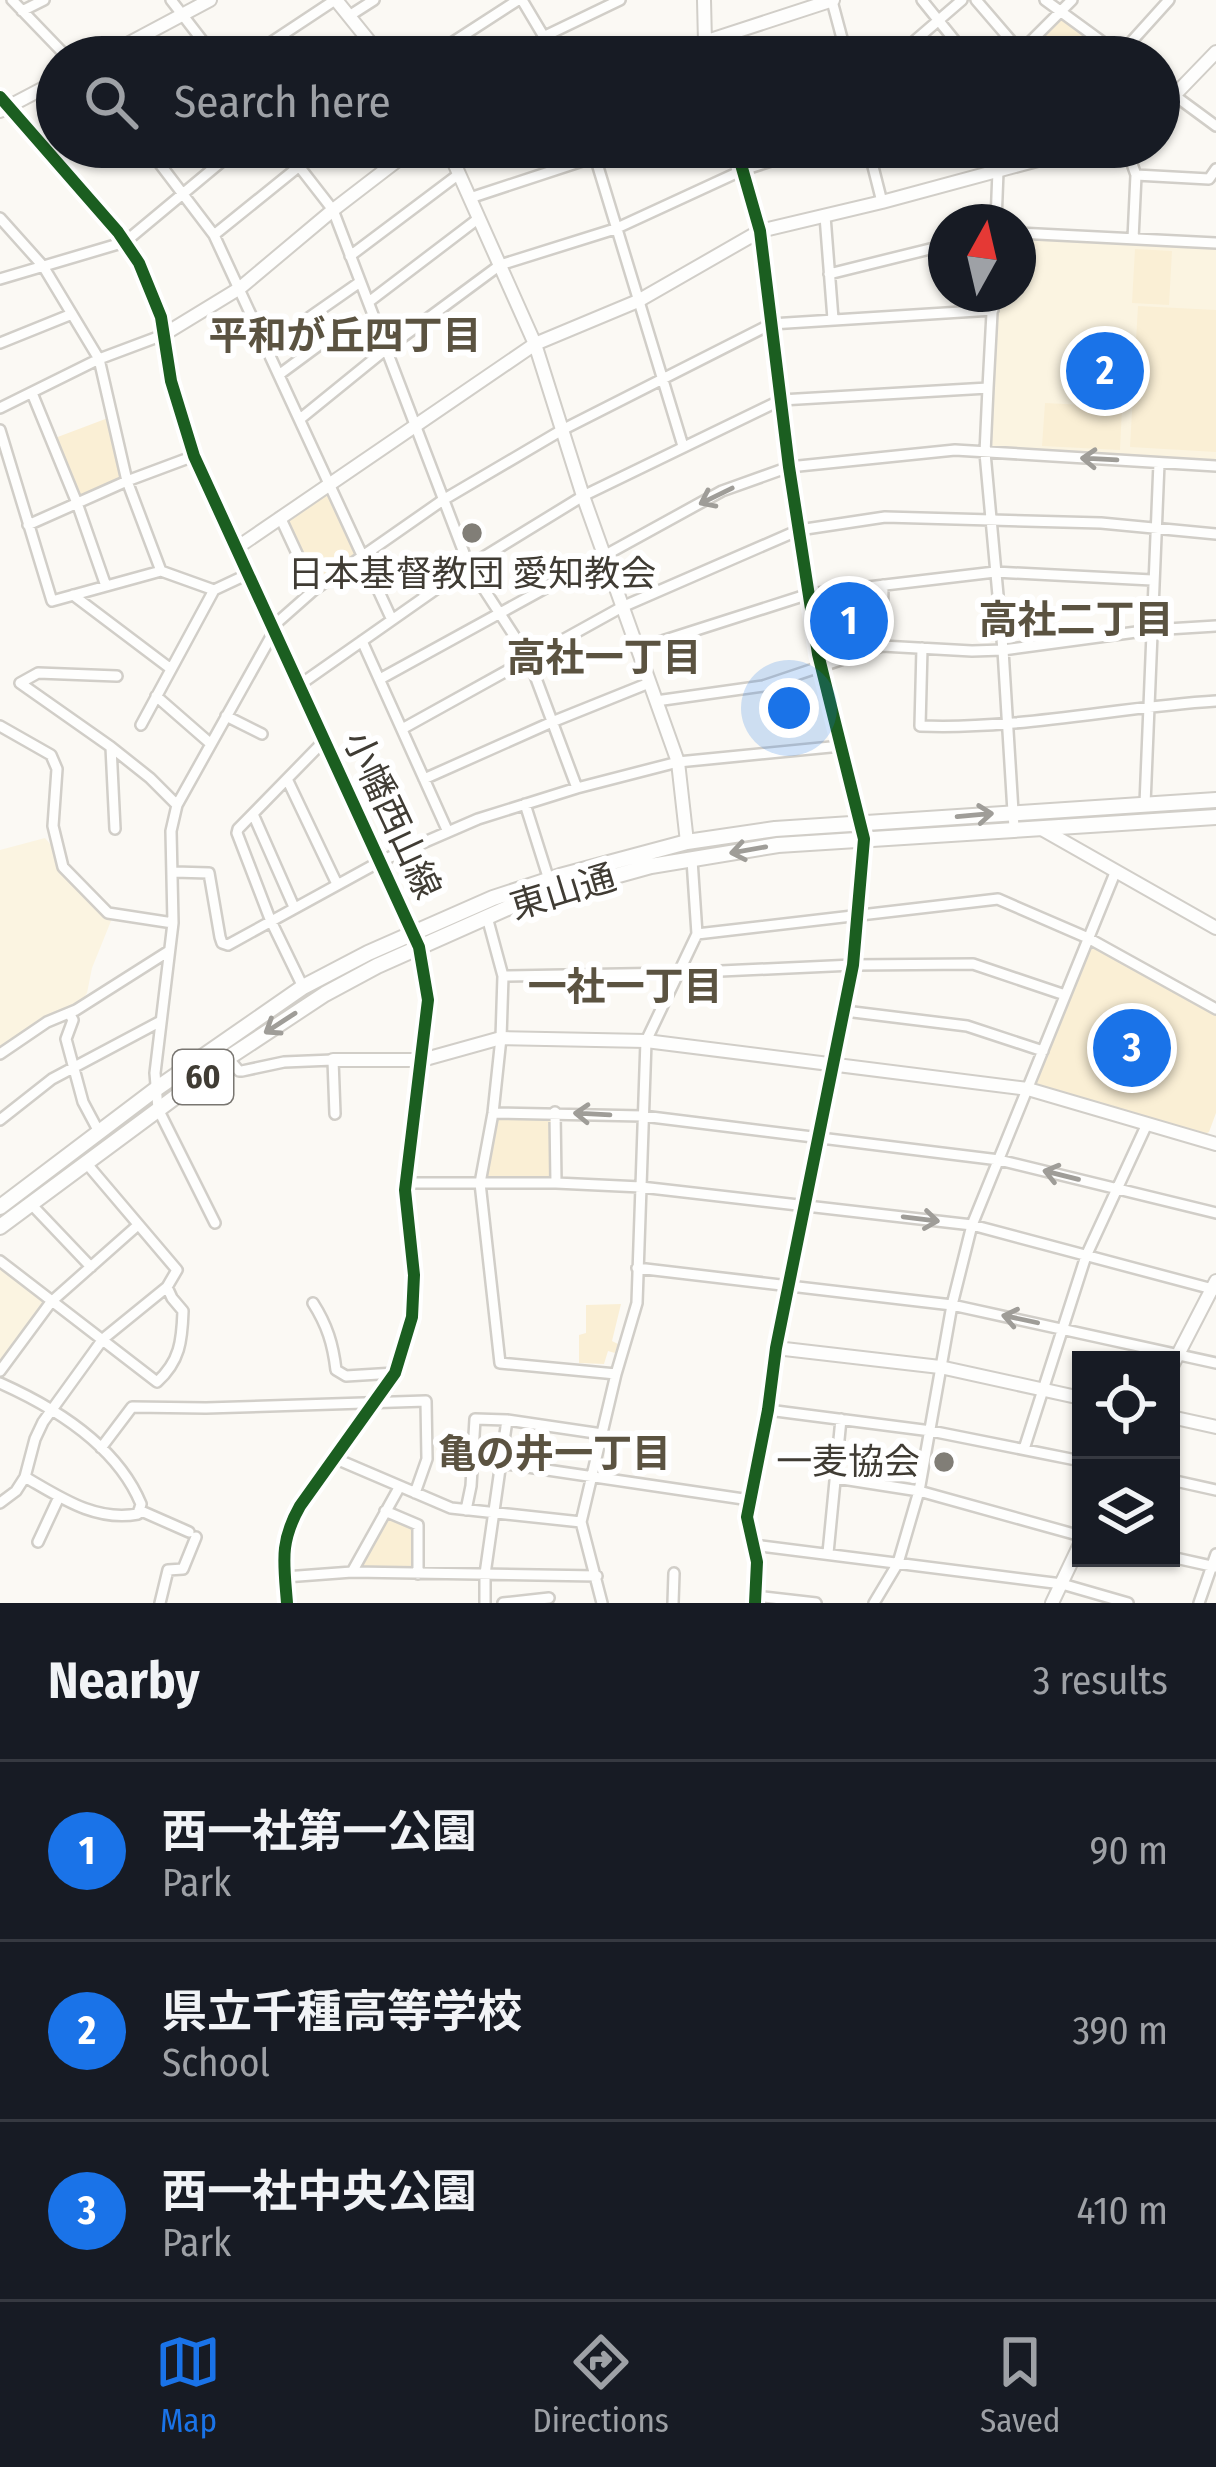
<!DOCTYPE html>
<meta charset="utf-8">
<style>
body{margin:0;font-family:"Fira Sans Condensed","Noto Sans JP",sans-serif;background:#20242c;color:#f1f3f6}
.controls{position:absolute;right:36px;bottom:36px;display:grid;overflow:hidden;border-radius:0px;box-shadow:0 3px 9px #0004}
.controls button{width:108px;height:108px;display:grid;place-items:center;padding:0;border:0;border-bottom:3px solid #363941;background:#171b24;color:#f1f3f6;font:60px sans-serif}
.compass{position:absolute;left:928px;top:204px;width:108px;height:108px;border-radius:50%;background:#171b24;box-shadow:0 3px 9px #0004;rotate:8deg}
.you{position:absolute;left:789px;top:708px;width:42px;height:42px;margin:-30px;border:9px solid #fff;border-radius:50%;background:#1a73e8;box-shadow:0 0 0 18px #1a73e833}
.badge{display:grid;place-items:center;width:78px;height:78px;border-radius:50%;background:#1a73e8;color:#fff;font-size:39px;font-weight:700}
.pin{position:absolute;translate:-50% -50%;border:6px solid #fff;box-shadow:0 3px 12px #0006}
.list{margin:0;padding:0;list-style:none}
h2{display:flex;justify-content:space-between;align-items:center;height:156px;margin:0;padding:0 48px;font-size:51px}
h2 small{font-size:39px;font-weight:400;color:#9ea1a6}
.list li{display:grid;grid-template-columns:78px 1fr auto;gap:36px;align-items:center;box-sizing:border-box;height:180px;padding:0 48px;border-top:3px solid #363941}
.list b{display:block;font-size:45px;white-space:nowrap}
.list p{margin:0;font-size:39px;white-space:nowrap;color:#9ea1a6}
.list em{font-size:39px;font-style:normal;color:#9ea1a6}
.icon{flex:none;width:66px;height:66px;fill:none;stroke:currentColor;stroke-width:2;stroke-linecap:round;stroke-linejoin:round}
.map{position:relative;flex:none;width:1216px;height:1603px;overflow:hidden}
.search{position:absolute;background:#171b24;box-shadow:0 3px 9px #0004;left:36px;right:36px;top:36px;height:132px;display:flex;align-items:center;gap:30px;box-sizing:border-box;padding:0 42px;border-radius:66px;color:#9ea1a6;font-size:45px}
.sheet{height:696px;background:#171b24}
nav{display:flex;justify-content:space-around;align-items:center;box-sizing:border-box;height:168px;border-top:3px solid #363941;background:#171b24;font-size:33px;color:#9ea1a6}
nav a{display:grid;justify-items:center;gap:6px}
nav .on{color:#1a73e8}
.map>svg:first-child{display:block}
</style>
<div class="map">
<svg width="1216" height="1603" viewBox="0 0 1216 1603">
<rect width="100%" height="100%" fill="#fbf9f4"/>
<!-- built -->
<path fill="#fbf4e1" d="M1018,238L1216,245V462L990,449L997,294H1018Z
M45,838L52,846L60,867L113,916L92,968L87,993L80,1003L52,1014L0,1050V850Z
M0,1265L41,1299L43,1306L0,1363Z"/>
<!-- green -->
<path fill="#faefd5" d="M1061,16L1114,56L1031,57L1027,54Z
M1135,249L1172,251L1169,305L1132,303Z
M1138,306L1216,310V452L1130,447Z
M1045,403L1122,407L1120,450L1042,446Z
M108,418L122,478L80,496L55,438Z
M329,493L356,553L317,586L288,519Z
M878,589L879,640L832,654L824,648L816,602L819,596Z
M1094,945L1216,1012V1113L1209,1132L1205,1134L1035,1086L1034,1083L1088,948Z
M494,1116L553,1118V1178L550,1181L485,1180Z
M621,1304L612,1341L618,1344L615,1353L608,1351L604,1364L579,1363V1335L586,1333V1305Z
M385,1517L417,1528L420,1568L358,1567Z"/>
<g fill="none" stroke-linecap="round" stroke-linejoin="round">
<!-- street casing -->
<g stroke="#d1cec8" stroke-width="14">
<path id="street" d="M12,0L67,57
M171,0L215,57
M522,0L556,57
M922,0L968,57
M976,0L1025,57
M1045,0L1123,57
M832,1L847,57
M22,11L44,0
M349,16L374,0
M543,37L620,0
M1118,53L1123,51L1169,0
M249,57L335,0
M350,57L369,41
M430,57L518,0
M896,57L962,0
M1015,57L1072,0
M1159,84L1216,126
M147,147L214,235L392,620
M284,147L333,210L469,566L528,657L577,788
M592,147L683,446
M868,147L882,202
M995,147L998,171L996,222
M1126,147L1136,175L1133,239
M1136,175L1209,179L1216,169
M470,198L625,147
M825,216L833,319
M0,218L43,266L99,359L127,481L161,571L214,590L246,575
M1018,233L1216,243
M214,235L323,147
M350,256L459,174
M829,274L946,245
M0,279L125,242L239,147
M370,301L479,218
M0,343L72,314
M267,347L360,282
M280,374L322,343L306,320
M988,388L993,294
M32,393L77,503L106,586
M0,408L99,359L163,335
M300,419L385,350L500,265L615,229L743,170L815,147
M0,430L52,601L161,571
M280,517L314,590
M28,525L127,481L194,456
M73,595L171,669
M271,628L314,590L443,500L562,430L771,324L993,310
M362,641L448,832
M882,646L883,585
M922,648L920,726C1018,730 1118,707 1216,701
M637,649L809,594L995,572L1152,580
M380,679L722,491L789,467L955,450L1216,466
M298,686L469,566L583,496L781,400L988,388L985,453L1003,650L1014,828
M156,696L211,744
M656,701L763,686L882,646L972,651L1003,650L1151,630L1216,626
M226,716L262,734
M141,725L214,590
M0,726L51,755L57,769L53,826L63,867L108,913L173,923
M402,729L622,607L799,530L885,517L1101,523L1216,534
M111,747L20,683L38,673L117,676
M287,779L337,884
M424,779L552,722L649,683
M525,804L549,880
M1145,804L1159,463
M253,814L294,907
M115,829L111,747L150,778L177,805
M692,860L697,934
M174,872L209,873L220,937L222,943L228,945L381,861L478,819L577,788L678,762L841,746
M487,917L503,976L501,1038L493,1113L480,1183L500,1363L616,1374
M503,976L677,973L853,965L973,964L1065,995
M303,987L270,919L237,833L238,829L324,741
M845,1011L967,1026L1043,1051
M69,1013L73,1020L66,1039L83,1102L99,1132
M0,1054L47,1022L76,1010L169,951
M228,1058L239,1071H242L284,1062L333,1060L335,1114
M555,1112L556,1183
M493,1113L643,1116L999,1160L1216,1213
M0,1120L52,1079L161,1021
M405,1183H556L641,1187L972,1225L1216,1290
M31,1204L91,1267
M215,1223L158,1109L155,1073L173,923L171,831L177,805L273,633
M0,1261L157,1382C180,1361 182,1341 183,1311L172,1298L167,1287
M637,1268L952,1305L1216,1363
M313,1303C327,1325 333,1344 336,1370L346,1376L395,1373
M0,1371L51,1302L138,1225
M0,1383C56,1408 117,1446 141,1504L138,1514C95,1522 60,1497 25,1477L16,1491L0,1503
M768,1410L931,1431L1081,1461
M101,1448L132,1407L206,1408L426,1401L427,1459L415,1493
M1024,1449L1086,1256L1147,1124
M334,1458L451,1508L581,1522
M500,1463L750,1500
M25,1477L35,1439L43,1422L103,1339L167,1287L177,1270L87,1164
M836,1478L919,1491L1081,1536
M1171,1480L1216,1490
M139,1510L189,1532
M466,1510L471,1486L475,1419L507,1420
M385,1511L418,1525V1574
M38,1542L59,1497
M753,1545L1062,1584L1128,1603
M828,1553L841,1419
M1171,1557L1216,1567
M352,1572L400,1486
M285,1577L352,1572L597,1576
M755,1596L816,1603
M160,1603L168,1570L183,1569L196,1537
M485,1603V1574L507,1420L602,1434
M503,1603L549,1598
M602,1603L581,1522L616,1374L637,1303L646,1041L697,934L998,899L1088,938L1216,1009
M673,1603L674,1573
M874,1603L898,1563L919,1491L952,1305L972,1225L1115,873
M1199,1603L1216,1554"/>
</g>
<!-- secondary casing -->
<g stroke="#d1cec8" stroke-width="16">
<path id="secondary" d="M336,0L382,57
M704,0L705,42L709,57
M103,57L210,0
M658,57L833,0
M0,97L118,232L139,263L161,317L171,381L194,456L419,947L428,1000L405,1190L414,1275L412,1317L395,1373L300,1506C279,1543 284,1563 287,1603
M0,111L57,81
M1159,111L1216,52
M447,147L535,344L583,496L678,762L687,842
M736,147L760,231L789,467L818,654L864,839L853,965L776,1348L768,1410L747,1517L757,1562L755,1603
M163,335L240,288L333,210L415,147
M235,549L535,344L638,301L760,231L882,202L1086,147
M1040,828L1216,928
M333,1060H422L501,1038L646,1041L1028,1089L1216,1144
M776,1348L940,1367L1081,1398
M1171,1368L1216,1281
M1171,1417L1216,1427
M1052,1603L1081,1542"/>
</g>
<!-- primary casing -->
<g stroke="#d1cec8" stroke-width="18">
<path id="primary" d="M0,1207L156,1089L303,987L368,953L493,898L560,876L687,842L775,829L1216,800
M0,1227L228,1058L325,994L377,966L521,902L651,866L778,845L1216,817"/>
</g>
<!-- street -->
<use href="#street" stroke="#fefefd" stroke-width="9"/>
<!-- secondary -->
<use href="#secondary" stroke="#fefefd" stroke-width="12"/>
<!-- primary -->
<use href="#primary" stroke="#fefefd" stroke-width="14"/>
<!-- cycleway casing -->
<g stroke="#fff" stroke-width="20">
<path id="cycleway" d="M0,97L118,232L139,263L161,317L171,381L194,456L419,947L428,1000L405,1190L414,1275L412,1317L395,1373L300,1506C279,1543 284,1563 287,1603
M736,147L760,231L789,467L818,654L864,839L853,965L776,1348L768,1410L747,1517L757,1562L755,1603"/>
</g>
<!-- cycleway -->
<use href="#cycleway" stroke="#1b5e20" stroke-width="12"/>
</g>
<!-- one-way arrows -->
<defs><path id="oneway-shaft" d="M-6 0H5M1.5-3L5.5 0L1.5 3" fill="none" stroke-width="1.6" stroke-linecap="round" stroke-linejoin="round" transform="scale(3)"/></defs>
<g stroke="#9f9d98">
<use href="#oneway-shaft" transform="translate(1099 459) rotate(-177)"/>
<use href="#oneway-shaft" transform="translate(716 496) rotate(154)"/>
<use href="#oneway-shaft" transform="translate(975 815) rotate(-5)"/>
<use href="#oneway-shaft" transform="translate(748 850) rotate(170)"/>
<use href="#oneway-shaft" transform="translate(280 1023) rotate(147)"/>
<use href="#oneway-shaft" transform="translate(592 1114) rotate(-177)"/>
<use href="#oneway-shaft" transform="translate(1061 1175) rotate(-166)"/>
<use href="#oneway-shaft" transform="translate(921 1219) rotate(7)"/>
<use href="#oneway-shaft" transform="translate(1020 1319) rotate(-168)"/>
</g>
<!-- markers -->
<g fill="#817e77" stroke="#fff" stroke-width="4.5">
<circle cx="472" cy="533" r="12"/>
<circle cx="944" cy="1462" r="12"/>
</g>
<g text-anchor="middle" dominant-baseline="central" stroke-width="12" stroke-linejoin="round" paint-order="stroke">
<!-- shield labels -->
<rect fill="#fff" stroke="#797671" stroke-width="3" x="173" y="1050" width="60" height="54" rx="9"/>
<g font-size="33" font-weight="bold" fill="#403c34">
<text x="203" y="1077">60</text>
</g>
<!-- poi labels -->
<g font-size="36" fill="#403c34" stroke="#fff">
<text x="472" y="574">日本基督教団 愛知教会</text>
<text x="920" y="1462" text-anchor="end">一麦協会</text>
</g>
<!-- street labels -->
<g font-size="36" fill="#403c34" stroke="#fff">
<text transform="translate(392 815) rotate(65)">小幡西山線</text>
<text transform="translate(563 892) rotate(-17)">東山通</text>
</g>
<!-- neighbourhood labels -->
<g font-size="39" font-weight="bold" fill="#5b5341" stroke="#fff">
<text x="345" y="336">平和が丘四丁目</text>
<text x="1076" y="620">高社二丁目</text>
<text x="604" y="658">高社一丁目</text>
<text x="625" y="987">一社一丁目</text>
<text x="554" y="1454">亀の井一丁目</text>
</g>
</g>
</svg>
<div class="controls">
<button><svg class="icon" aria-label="locate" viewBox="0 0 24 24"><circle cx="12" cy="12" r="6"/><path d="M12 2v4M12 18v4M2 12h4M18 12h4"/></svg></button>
<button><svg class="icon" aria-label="layers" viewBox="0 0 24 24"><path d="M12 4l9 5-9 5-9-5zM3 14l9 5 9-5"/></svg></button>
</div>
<svg class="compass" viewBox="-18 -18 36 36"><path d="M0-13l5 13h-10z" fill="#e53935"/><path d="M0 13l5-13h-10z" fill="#9ea1a6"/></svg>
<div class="you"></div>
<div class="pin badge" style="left:849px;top:621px">1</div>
<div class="pin badge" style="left:1105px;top:371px">2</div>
<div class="pin badge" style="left:1132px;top:1048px">3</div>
<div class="search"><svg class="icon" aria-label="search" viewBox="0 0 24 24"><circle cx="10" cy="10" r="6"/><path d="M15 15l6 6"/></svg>Search here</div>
</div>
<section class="sheet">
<h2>Nearby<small>3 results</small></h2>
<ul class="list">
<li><span class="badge">1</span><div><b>西一社第一公園</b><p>Park</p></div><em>90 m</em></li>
<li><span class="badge">2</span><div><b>県立千種高等学校</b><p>School</p></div><em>390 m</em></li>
<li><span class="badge">3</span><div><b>西一社中央公園</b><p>Park</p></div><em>410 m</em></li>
</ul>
</section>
<nav>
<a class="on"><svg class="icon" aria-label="map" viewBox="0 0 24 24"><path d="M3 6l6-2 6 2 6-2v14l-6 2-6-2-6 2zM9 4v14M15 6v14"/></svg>Map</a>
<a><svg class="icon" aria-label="directions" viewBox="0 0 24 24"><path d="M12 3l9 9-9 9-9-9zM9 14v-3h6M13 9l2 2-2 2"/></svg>Directions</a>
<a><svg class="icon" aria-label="saved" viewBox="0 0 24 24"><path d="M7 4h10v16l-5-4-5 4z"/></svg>Saved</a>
</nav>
